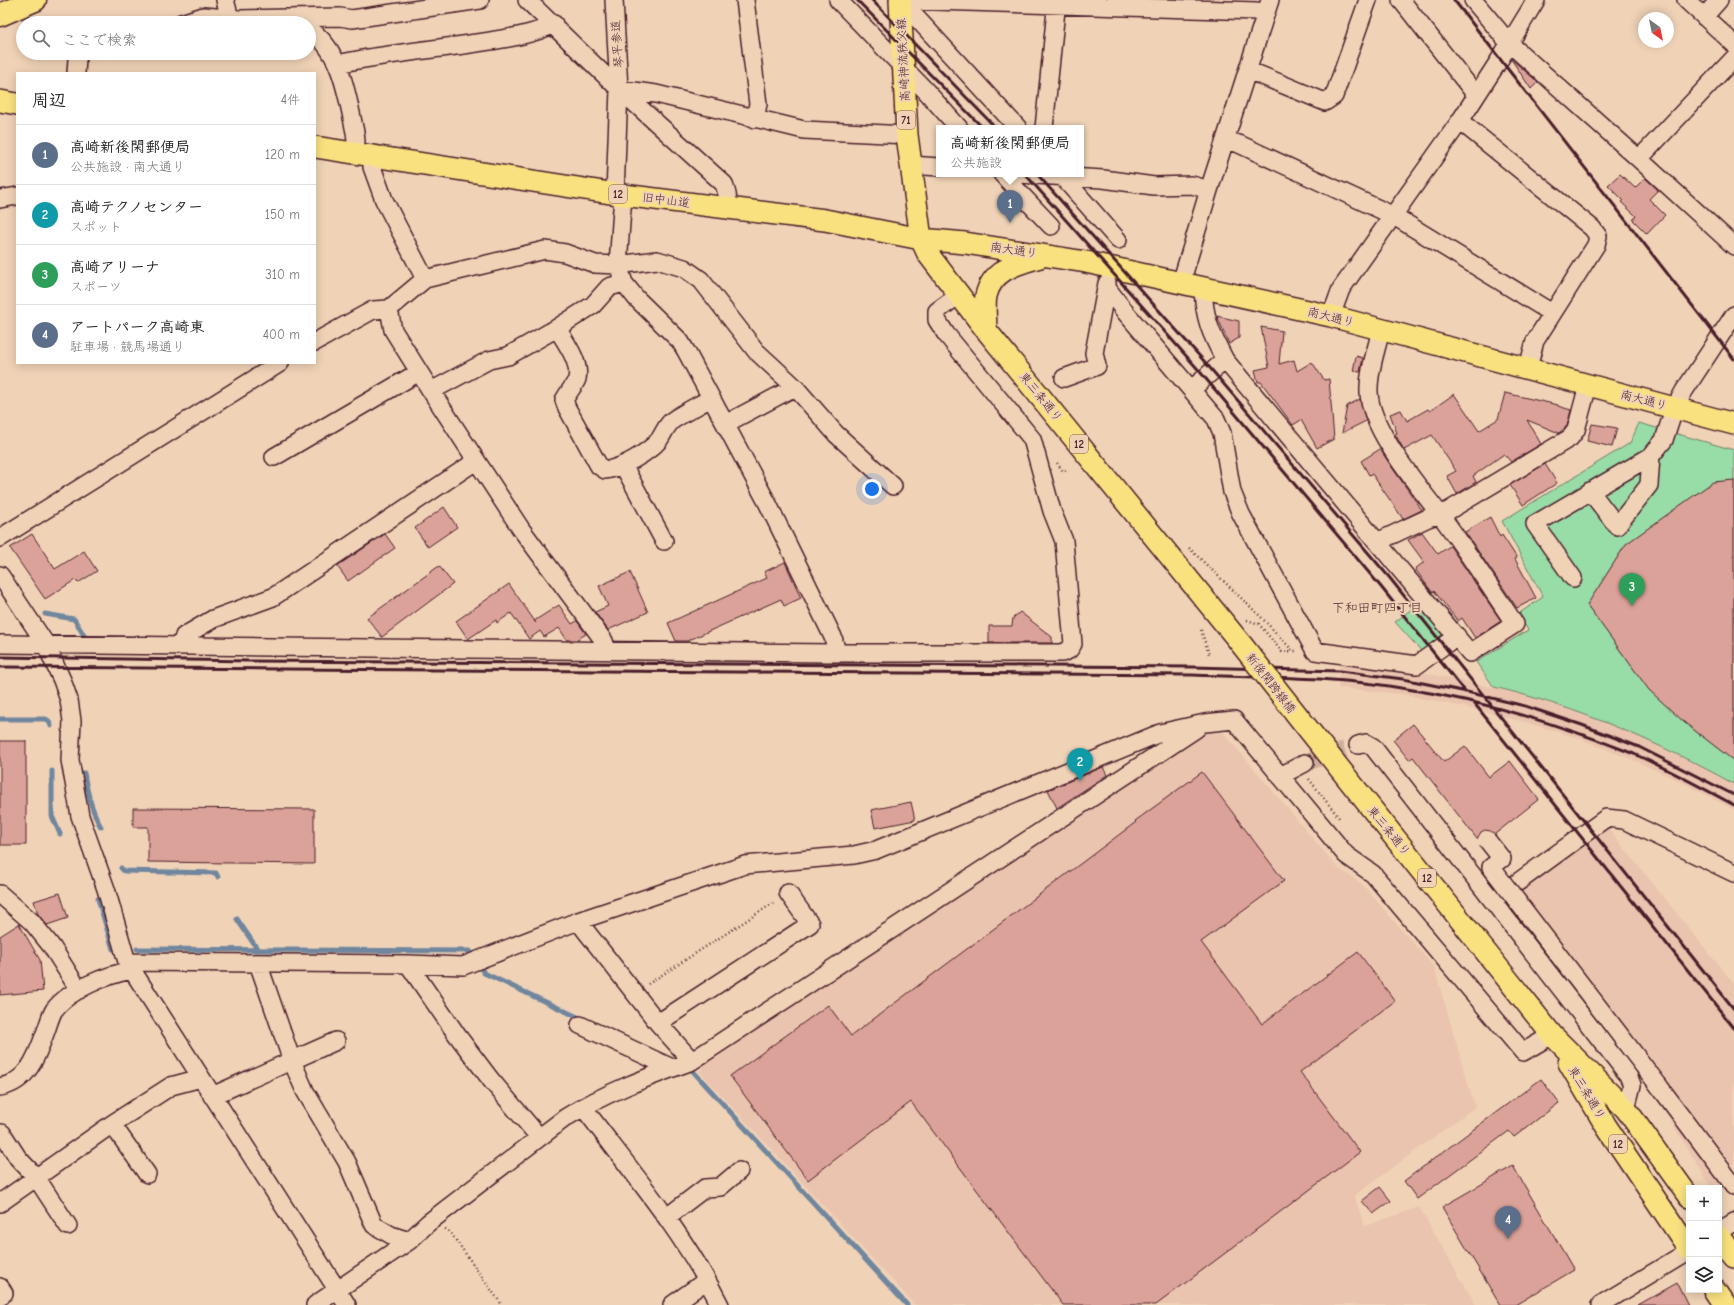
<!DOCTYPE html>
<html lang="ja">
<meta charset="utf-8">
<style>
body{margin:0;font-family:"Comic Neue","Klee One",sans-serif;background:#f2f2f2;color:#222}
.controls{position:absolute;right:12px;bottom:12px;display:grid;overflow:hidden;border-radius:0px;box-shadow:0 2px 10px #0003}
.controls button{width:36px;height:36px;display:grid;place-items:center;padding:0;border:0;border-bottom:1px solid #e0e0e0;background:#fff;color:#222;font:20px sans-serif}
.compass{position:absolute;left:1638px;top:12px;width:36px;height:36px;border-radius:50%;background:#fff;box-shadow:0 2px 10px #0003;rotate:147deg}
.you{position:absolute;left:872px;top:489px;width:14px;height:14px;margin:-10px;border:3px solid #fff;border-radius:50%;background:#1a73e8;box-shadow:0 0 0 6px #1a73e833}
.badge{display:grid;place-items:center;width:26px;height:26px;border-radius:50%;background:#b45309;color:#fff;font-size:13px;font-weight:700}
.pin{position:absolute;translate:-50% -33px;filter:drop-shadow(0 1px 2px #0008)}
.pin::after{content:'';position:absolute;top:21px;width:14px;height:12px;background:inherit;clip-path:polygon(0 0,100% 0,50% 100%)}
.popup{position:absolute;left:936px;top:125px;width:148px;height:52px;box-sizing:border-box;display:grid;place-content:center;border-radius:0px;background:#fff;filter:drop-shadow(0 1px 3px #0005);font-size:13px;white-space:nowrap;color:#767676}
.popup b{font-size:15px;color:#222}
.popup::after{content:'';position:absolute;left:50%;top:100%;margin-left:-8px;border:8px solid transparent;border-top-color:#fff}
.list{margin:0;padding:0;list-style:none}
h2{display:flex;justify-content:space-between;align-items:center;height:52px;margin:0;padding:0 16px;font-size:17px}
h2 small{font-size:13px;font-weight:400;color:#767676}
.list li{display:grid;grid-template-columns:26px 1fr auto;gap:12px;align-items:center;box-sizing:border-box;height:60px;padding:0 16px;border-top:1px solid #e0e0e0}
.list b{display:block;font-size:15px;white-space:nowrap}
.list p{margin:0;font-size:13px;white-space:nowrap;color:#767676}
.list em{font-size:13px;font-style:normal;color:#767676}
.icon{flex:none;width:22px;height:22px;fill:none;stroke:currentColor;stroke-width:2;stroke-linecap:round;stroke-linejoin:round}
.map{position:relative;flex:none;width:1734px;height:1305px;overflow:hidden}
.search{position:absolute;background:#fff;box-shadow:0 2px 10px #0003;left:16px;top:16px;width:300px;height:44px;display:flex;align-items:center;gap:10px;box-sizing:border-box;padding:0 14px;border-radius:22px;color:#767676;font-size:15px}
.panel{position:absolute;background:#fff;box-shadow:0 2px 10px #0003;left:16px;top:72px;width:300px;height:292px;border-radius:0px}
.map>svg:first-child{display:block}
</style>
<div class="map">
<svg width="1734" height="1305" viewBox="0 0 1734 1305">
<rect width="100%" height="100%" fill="#f0d3b7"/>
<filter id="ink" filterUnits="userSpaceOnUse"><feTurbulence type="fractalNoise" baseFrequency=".025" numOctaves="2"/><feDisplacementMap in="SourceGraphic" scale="8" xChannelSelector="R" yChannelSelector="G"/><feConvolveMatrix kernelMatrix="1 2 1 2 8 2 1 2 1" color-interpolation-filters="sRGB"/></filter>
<g filter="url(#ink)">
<!-- built -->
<path fill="#eac4ae" d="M1340,663L1405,669L1470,682L1529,696L1586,715L1643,738L1697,764L1734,784V810L1686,784L1633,760L1578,738L1521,721L1464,707L1400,694L1338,688Z
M1223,732L1338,868L1362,884L1434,967L1475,1107L1354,1196L1365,1226L1419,1207L1476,1305H915L700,1072L704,1065L1202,733Z
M1607,827L1734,984V1181L1719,1192V1188H1712L1645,1080L1504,901Z"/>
<!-- green -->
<path fill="#98dca7" stroke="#717e69" d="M1639,423L1734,450V784C1658,742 1578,707 1494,687L1476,662L1528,630L1518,614L1543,597L1502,521L1630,443Z
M1422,601L1448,635L1424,654L1395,622Z"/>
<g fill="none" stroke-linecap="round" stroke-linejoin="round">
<!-- stream -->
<path stroke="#70869e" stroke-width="5" d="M45,614L74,619L85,637
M0,719H46L49,721L51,726
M52,771V816L60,834
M84,773C87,792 91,810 101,827
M121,868L124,871L216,873L218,877
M98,899L113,949
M237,919L258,950
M137,949L470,951L484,973L584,1020
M686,1067L691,1069L907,1305"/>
</g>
<!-- building -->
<path fill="#dba299" stroke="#4a1f2b" d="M1511,59L1538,82L1531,89Z
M1620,174L1635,188L1645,178L1658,190L1649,199L1665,215L1647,234L1633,220L1636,216L1621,202L1623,200L1608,185Z
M1217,316L1239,321V338L1229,344Z
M1261,327L1282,331L1279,364L1294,360L1297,371L1312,362L1324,380L1329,379L1334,439L1317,448L1301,420L1293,425L1261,382H1258L1255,370L1269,367Z
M1356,356L1363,358L1360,372L1353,371Z
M1505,393L1558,405V406L1571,410L1567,426L1559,433L1527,420L1541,444L1511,462L1504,454L1473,476L1476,482L1457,494L1447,476L1456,471L1432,435L1404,450L1395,434L1397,433L1390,414L1401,410L1407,421L1428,409L1430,411L1454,394L1479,431L1498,419Z
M1360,399L1366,421L1342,433L1347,406Z
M1592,424L1617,428L1612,447L1587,441Z
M1380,449L1391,466L1422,510L1403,519L1372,474L1369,475L1361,461Z
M1545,464L1557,483L1523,505L1510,485Z
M1734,480V761L1685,723L1649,690L1587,605L1626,544L1713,482Z
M444,507L457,527L428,547L415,528Z
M1490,517L1500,537L1502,535L1517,558L1515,559L1536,598L1517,608L1465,532Z
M1422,532L1438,554L1450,546L1501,621L1475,638L1462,618L1458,621L1434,591L1432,592L1429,588L1415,569L1424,562L1408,540Z
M32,534L55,569L84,551L97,571L78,583L75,580L45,599L10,548Z
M385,534L395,548L348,581L337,566Z
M785,562L801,598L784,606L781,599L687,641H676L668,623L767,578L764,572Z
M439,566L453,584L382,637L367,618Z
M630,572L648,612L608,630L595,612L608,606L599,586Z
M509,584L536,623L534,621L559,605L572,624L577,621L586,634L576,640H567L559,628L544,637L540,631L529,639L511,613L497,623L496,620L468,639L456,621Z
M1020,612L1052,637V643H989V626H1012L1013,618Z
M1413,724L1444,762L1465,746L1489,777L1510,761L1539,799L1495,834L1490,831L1485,830L1481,832L1477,839L1413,757L1409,760L1393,740Z
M0,741H26V845H0Z
M1103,767L1107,775L1057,808L1048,790Z
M1202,772L1284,881L1201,942L1262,1024L1358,952L1395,1001L1300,1072L1360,1152L1156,1305H1063L911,1102L808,1180L730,1076L828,1005L851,1036L1136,822L1135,821Z
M911,802L915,820L875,828L871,810Z
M133,808L314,809V864L148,862V827H133Z
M60,893L68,918L47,925L38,914L34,901Z
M19,924L40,960L43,991L0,995V936Z
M1541,1079L1559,1103L1514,1137L1509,1131L1417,1199L1404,1181Z
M1513,1166L1574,1270L1515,1305H1500L1442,1207Z
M1380,1187L1391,1201L1373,1214L1362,1201Z
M1677,1283L1688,1305H1638Z"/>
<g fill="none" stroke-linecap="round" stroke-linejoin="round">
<!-- minor-tunnel -->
<path stroke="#cfaf9b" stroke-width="17" stroke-dasharray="17 8" stroke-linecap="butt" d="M1305,763L1358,745"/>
<!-- minor casing -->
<g stroke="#4a1f2b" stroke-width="20">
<path id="minor" d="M225,0L228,11V18
M527,0L619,89L724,184L727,194L729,207
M614,0L619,89L615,194
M745,0L758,104L755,119
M838,0L926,91L959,128
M900,0L1018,128
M902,0L1257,11L1264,17
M1401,0L1476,95
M1473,0L1509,43L1639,159L1734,246
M1686,0L1734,44
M1704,17L1719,0
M181,23L203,16L240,19L340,17L352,19L480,0
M309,29C342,51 347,96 355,132L356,141L354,153
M337,64C383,54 430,50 477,43C502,39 531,36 554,24
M1248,70L1325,102L1334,96L1368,0
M76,73L77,59L80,53
M619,89L656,94L804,130L907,135
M1460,121L1592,228L1598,236L1596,245L1535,341L1528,368
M1044,128L1057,0
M1226,140L1239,144L1394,216L1552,313
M373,157L372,167L384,200L425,279
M1639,159L1734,58
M911,165L939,167
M1002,174L1051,226
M1019,174L1103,179L1154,186L1192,185L1209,190
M1060,174L1118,240
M623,195L618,265L624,283L636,298L680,341L686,351L768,504L833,637L835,645L833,653
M0,199L17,196
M1181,283L1209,190L1270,0
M1107,288L1126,313L1216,419L1222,433L1232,492L1241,514L1315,651L1417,665L1457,636
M1203,288C1204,318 1211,334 1225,360L1470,653L1515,624C1492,590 1470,556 1447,524C1424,492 1370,432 1369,392C1368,371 1377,349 1381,329
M389,309L393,330L431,391L521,529L604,641L607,650
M1331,316L1341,289L1460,121L1500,59L1536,0
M557,328C565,342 581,362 577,379C576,383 567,394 564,400L567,408L599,466L605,470C621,469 649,452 659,440C664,433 666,425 673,420C685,412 699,405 711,398
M315,342L373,310L389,309L425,279L545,250L565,253L595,264L618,265L657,260L684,268L701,280L756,351L795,387L836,434L893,486
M1064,378L1097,366L1094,353L1107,283
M1192,389L1225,360
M431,391L489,360L508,356L557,328L593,305L609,287L624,283
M725,424L795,387
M274,457L419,372
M623,465L664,541
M1590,491L1617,526L1649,485L1651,456
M0,538L280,363
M1377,542L1428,518L1448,511L1570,438L1576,430L1588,385
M0,575L45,643L62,680L69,700L72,721L70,760L80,816L106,889L127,962L347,1305
M1573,578L1535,524L1651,456L1664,440L1674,409L1684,391L1734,315
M0,644L833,653H1062L1069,650L1073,644L1064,541L1052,511L1032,439L946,334L937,320V311L959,295
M181,646L184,636L213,619L273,597L476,461
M1358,745L1366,743L1373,747L1628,1075L1632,1085L1626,1109
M1280,776L1305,763
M0,894L32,922L52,947L79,990
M1496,898L1606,818L1624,820L1734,873
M578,921L658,1023L692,1061
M127,962L408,964L463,966L578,921L745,865L854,855L876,850L1160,733L1205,723L1234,720L1346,855L1373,874L1523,1052L1552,1035
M258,963L292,1061L305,1091L347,1162L374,1225L391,1235L409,1241
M408,964L457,1035L491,1080L539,1137
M658,1023L810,924L788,893
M580,1025L672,1068
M1659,1086L1734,1186
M0,1087C30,1082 38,1052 47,1028C49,1022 51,1015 54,1010C70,989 107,975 132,970
M212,1096L336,1041
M583,1107C631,1171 684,1233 720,1305
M112,1124L147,1174
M0,1135L2,1133L18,1158L36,1177L68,1226
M0,1203L112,1124L171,1086L201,1078
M667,1217L705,1188L720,1187L739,1171
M1719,1231L1734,1222
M0,1287L4,1293L0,1297
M315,1305L409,1241L428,1223L565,1118C604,1093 648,1077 692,1061L1196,729
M672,1305L707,1280
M1600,1305L1689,1251"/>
</g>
<!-- major casing -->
<g stroke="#4a1f2b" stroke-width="24">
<path id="major" d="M900,0L907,135L921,239L928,254L986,330L1242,645
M0,101L17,104
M315,147L623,195L825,220L921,239L965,243L1086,262L1331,316L1734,424
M986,330C986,320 984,306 986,296C992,269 1017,264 1040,257
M1301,720L1552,1035L1626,1109L1689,1197
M1569,1063L1606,1126L1689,1249
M1719,1236L1734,1258
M1715,1290L1725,1305"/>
</g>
<!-- highway casing -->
<g stroke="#4a1f2b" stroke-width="25">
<path id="highway" d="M0,15L35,0"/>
</g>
<!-- path -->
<path stroke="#4a1f2b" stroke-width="2.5" stroke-dasharray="1 3" stroke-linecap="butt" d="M1057,463L1063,471L1069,470
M1189,548L1261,617L1293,651H1296
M1247,620L1259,624L1282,652L1292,651
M1201,630L1209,654
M1309,779L1340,819
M648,984L775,902
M445,1229L450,1232L502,1305"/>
<!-- minor -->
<use href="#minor" stroke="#f0d3b7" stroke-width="17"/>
<!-- major -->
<use href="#major" stroke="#fae180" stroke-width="21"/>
<!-- highway -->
<use href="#highway" stroke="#fae180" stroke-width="22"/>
<!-- rail -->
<path stroke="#4a1f2b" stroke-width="3" d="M857,0L983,128
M872,0L996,128
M1454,0L1734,359
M1025,174L1196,367L1381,587L1465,692
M1037,174L1204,361L1389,577L1734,1009
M0,657L251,661L1194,667L1340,671L1403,679L1467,692L1525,706L1582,725L1639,747L1734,795
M0,667L1193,675C1262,678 1333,676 1401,688C1481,700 1559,724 1634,754C1668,769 1701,787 1734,805
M1474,703L1734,1028"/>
<!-- minor-bridge casing -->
<g stroke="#4a1f2b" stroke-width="20" stroke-linecap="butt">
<path id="minor-bridge" d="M1487,840L1502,859L1491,867L1659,1086"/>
</g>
<!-- major-bridge casing -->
<g stroke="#4a1f2b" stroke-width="24" stroke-linecap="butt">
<path id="major-bridge" d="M1242,645L1301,720"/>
</g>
<!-- minor-bridge -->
<use href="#minor-bridge" stroke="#f0d3b7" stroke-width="17"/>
<!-- major-bridge -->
<use href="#major-bridge" stroke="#fae180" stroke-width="21"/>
</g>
</g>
<g text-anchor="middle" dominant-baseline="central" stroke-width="4" stroke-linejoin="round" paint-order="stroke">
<!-- shield labels -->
<g fill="#f0d3b7" stroke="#7c5555" stroke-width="1">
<rect x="897" y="111" width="18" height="18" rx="3"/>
<rect x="609" y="185" width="18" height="18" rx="3"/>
<rect x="1070" y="435" width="18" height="18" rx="3"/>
<rect x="1418" y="869" width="18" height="18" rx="3"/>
<rect x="1609" y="1135" width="18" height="18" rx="3"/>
</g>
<g font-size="11" font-weight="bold" fill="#4a1f2b">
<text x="906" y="120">71</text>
<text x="618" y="194">12</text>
<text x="1079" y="444">12</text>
<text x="1427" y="878">12</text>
<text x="1618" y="1144">12</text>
</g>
<!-- street labels -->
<g font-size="12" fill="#4a1f2b" stroke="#f0d3b7">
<text transform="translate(617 44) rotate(-94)">琴平参道</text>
<text transform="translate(903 60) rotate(-93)">高崎神流秩父線</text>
<text transform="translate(666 200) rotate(7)">旧中山道</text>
<text transform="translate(1014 250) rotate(8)">南大通り</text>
<text transform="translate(1331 317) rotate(14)">南大通り</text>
<text transform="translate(1041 397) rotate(51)">東三条通り</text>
<text transform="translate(1644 400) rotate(15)">南大通り</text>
<text transform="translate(1271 683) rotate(52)">新後閑跨線橋</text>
<text transform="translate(1389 831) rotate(51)">東三条通り</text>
<text transform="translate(1587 1093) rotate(59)">東三条通り</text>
</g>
<!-- neighbourhood labels -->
<g font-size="13" fill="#4a1f2b" stroke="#f0d3b7">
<text x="1377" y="607">下和田町四丁目</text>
</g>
</g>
</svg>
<div class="controls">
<button>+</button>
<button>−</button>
<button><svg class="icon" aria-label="layers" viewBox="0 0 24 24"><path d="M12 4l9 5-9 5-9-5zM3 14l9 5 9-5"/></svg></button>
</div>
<svg class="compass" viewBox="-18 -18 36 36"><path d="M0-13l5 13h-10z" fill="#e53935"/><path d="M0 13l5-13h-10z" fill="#767676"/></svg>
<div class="you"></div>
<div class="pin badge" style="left:1010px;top:223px;background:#5c6f8a">1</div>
<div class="popup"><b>高崎新後閑郵便局</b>公共施設</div>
<div class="pin badge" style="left:1080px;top:781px;background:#0f9aa8">2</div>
<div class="pin badge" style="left:1632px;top:606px;background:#2e9e5b">3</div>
<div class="pin badge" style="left:1508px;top:1239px;background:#5c6f8a">4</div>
<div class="search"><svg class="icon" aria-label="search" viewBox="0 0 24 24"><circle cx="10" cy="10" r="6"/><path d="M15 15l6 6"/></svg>ここで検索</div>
<section class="panel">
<h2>周辺<small>4件</small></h2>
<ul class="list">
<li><span class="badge" style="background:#5c6f8a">1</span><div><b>高崎新後閑郵便局</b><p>公共施設 · 南大通り</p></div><em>120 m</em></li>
<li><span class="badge" style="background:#0f9aa8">2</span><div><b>高崎テクノセンター</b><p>スポット</p></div><em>150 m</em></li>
<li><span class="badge" style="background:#2e9e5b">3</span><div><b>高崎アリーナ</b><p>スポーツ</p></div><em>310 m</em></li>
<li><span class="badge" style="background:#5c6f8a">4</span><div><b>アートパーク高崎東</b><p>駐車場 · 競馬場通り</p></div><em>400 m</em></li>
</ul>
</section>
</div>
